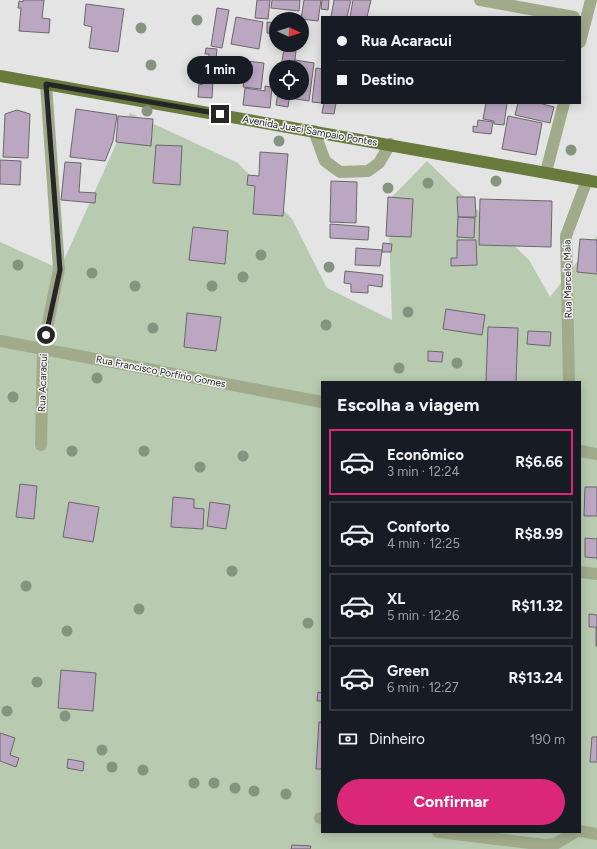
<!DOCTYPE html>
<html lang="pt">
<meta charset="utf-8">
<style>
:root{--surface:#171b24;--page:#20242c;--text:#f1f3f6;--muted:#9ea1a6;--line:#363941;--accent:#db2777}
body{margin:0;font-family:Figtree,sans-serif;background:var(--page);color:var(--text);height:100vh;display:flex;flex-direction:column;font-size:15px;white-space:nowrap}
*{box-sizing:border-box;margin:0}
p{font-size:13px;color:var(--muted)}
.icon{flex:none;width:22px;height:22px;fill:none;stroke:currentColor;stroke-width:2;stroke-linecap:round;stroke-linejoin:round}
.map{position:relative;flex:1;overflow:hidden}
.details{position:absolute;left:321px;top:381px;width:260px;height:452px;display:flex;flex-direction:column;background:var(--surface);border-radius:0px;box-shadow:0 2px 10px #0003}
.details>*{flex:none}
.guide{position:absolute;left:321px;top:16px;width:260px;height:88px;border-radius:0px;box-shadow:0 2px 10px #0003;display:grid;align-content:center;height:88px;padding:0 16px;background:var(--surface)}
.needle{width:26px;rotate:93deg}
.buttons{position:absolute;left:269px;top:12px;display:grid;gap:8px}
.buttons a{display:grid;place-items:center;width:40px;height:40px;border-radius:50%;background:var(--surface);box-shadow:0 2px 10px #0003;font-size:20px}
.end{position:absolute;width:18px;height:18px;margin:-9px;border:5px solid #262626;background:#fff;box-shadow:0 0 0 2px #fff}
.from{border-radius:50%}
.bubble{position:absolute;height:28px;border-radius:14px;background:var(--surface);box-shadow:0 2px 10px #0003;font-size:13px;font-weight:700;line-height:28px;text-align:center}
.guide b{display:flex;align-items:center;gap:14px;height:38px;font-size:15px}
.guide b+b{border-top:1px solid var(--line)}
.guide i{width:10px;height:10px;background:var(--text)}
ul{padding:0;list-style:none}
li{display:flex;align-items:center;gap:12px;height:66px;margin:0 8px 6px;padding:0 8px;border:2px solid var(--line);border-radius:0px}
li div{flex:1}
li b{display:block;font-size:15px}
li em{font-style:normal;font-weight:700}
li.active{border-color:var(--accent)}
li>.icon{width:36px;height:36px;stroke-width:1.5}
h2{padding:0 16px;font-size:18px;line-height:48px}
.pay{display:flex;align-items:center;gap:10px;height:44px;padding:0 16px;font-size:15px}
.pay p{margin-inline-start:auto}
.primary-button{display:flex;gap:8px;margin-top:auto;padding:8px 16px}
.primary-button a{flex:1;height:46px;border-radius:24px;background:var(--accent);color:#fff;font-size:16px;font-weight:700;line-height:46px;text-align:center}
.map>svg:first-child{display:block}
.green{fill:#b8cbb0;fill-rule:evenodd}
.building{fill:#bca7c2;stroke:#696869}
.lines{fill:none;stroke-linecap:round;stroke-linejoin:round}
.minor{stroke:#a1ab8b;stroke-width:12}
.major{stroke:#697a3d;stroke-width:12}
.tree{fill:#85947e}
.route{stroke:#262626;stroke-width:5}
.labels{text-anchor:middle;stroke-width:3;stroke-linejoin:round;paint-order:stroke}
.street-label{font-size:10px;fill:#262626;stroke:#f1f1f2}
</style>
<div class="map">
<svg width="597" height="849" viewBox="0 0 597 849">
<rect width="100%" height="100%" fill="#e4e4e5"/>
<path class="green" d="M130,113L238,163L292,219L327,288L392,320L388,201L427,161L529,260L550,297L597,236V849H0V242L60,269ZM322,382H580V832H322Z"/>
<g class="building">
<path d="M23,0H44L42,18L50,19L49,33L19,31L21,8H18L19,1L23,2Z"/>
<path d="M257,0H270L268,19L255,18Z"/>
<path d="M272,0H300L299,11L271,8Z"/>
<path d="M304,0H321L318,21L301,19Z"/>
<path d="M322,0H329L328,10L321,9Z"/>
<path d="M334,0H351L347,17H331Z"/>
<path d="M353,0H371L367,17H350Z"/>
<path d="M86,4L124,9L118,52L89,48L92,27L84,25Z"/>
<path d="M217,8L229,10L222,48L211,46Z"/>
<path d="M236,17L263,22L259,49L231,44Z"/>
<path d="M267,22L276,23V34L267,33Z"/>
<path d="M206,48L217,49L214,77L198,75L200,57L209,58V54H205Z"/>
<path d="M284,49L296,51L294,67H281Z"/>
<path d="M295,60L314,63L309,101L290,98L291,93H302V67H294Z"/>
<path d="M246,61L264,63L261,89L243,87Z"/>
<path d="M316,68L322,69V103L312,102Z"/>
<path d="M202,79H213L212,98L198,97L199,84L202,85Z"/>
<path d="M265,86L272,87L270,108L243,105L245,88L265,91Z"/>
<path d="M278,93H290L288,107L276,105Z"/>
<path d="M324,103H336L334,114L322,113Z"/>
<path d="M486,103H507L504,125L494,124V121L483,119Z"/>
<path d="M518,103H539L554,107L550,123L515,115Z"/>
<path d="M76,109L117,115L113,141L105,161L70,157Z"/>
<path d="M17,110L30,114L28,158L3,157L5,114Z"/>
<path d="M118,116L153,119L151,146L116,142Z"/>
<path d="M508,116L542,123L536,155L502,149Z"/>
<path d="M478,120L493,122L491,134L473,132V126L477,127Z"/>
<path d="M156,145L182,146L180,185L153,183Z"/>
<path d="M260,152L288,154L283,216L253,214L255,186L247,185L248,175L259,176Z"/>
<path d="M0,160L21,161L20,185L0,184Z"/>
<path d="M65,162L81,163L79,192L96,193L95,203L61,200Z"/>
<path d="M331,181L357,182L356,223L330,222Z"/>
<path d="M388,197L413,199L411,237L386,236Z"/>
<path d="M457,197H475L476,217H458Z"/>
<path d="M480,199L552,201L551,247L479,245Z"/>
<path d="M458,217L475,218L474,238L457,237Z"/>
<path d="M330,224L369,227L368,240L330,238Z"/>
<path d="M193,227L228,231L225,264L189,260Z"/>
<path d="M580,239L597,240V274L577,272Z"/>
<path d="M457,240H476L477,265L451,266V258H457Z"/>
<path d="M383,243L392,244L391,252H382Z"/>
<path d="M356,248L382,250L380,266L355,265Z"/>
<path d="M345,271L383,275L382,287L368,285V293L351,292V284L344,283Z"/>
<path d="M446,309L485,315L482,335L443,329Z"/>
<path d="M187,313L221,317L216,351L184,347Z"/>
<path d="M488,327L518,328L516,382H486Z"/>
<path d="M528,331L551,332L550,346L527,344Z"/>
<path d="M428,351L443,352L442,362L428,361Z"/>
<path d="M20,484L37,486L34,519L16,517Z"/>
<path d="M585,487H597V516H584Z"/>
<path d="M173,497L194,499V508L204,509L203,529L171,527Z"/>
<path d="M69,502L99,507L93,542L63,537Z"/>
<path d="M210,502L230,505L226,529L207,526Z"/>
<path d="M585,538L597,539V558L585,557Z"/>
<path d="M589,614L597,615V646H596V627H589Z"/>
<path d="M61,670L96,673L93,711L58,708Z"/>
<path d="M318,692L322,693V701H317Z"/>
<path d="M319,722H322V769H316Z"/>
<path d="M0,733L15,738L10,755L19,758L16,767L0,761Z"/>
<path d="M592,737H597V762H590Z"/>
<path d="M68,759L84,762L83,771L67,768Z"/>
<path d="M292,845L311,846L310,849H291Z"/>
</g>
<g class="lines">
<g class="minor">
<path d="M480,0L574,17"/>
<path d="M580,42L591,0"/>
<path d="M314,131L325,161L340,172L368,171L379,163L390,144"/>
<path d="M546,172L564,103"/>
<path d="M0,341L322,402"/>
<path d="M569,382L566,236L587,180"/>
<path d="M41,445L43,348L59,269L46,84"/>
<path d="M580,451L597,454"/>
<path d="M580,572L597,574"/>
<path d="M320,818H322"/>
<path d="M580,831L597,834"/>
<path d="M438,832L546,845L555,844L575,832"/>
</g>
<path class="major" d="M0,76L597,182"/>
</g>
<g class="tree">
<circle cx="197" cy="20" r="5.5"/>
<circle cx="141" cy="28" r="5.5"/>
<circle cx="151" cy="65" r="5.5"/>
<circle cx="147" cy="111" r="5.5"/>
<circle cx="279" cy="141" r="5.5"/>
<circle cx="571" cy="150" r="5.5"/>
<circle cx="496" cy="181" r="5.5"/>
<circle cx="428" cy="183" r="5.5"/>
<circle cx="388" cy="188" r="5.5"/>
<circle cx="261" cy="255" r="5.5"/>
<circle cx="18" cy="265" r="5.5"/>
<circle cx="329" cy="267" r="5.5"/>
<circle cx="92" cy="273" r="5.5"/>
<circle cx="243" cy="277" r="5.5"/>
<circle cx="135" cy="286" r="5.5"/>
<circle cx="212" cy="286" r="5.5"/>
<circle cx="408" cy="312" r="5.5"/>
<circle cx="326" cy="325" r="5.5"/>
<circle cx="153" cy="328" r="5.5"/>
<circle cx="457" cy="363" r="5.5"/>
<circle cx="399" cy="368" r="5.5"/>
<circle cx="97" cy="378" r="5.5"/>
<circle cx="13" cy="397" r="5.5"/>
<circle cx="72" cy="451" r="5.5"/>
<circle cx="144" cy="451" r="5.5"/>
<circle cx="243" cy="456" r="5.5"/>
<circle cx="200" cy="467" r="5.5"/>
<circle cx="232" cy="571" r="5.5"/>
<circle cx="26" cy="586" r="5.5"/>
<circle cx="139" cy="609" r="5.5"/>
<circle cx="308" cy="623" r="5.5"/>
<circle cx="67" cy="631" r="5.5"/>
<circle cx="37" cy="682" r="5.5"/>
<circle cx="7" cy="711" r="5.5"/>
<circle cx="65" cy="716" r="5.5"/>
<circle cx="102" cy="750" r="5.5"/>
<circle cx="112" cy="767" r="5.5"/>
<circle cx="143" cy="770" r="5.5"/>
<circle cx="194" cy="783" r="5.5"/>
<circle cx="214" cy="783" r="5.5"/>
<circle cx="235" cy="788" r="5.5"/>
<circle cx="254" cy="791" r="5.5"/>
<circle cx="286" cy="794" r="5.5"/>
</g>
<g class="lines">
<path class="route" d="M46,335L60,270L46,84L220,114"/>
</g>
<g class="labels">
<g class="street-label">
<text transform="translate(310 130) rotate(10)" y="4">Avenida Juaci Sampaio Pontes</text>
<text transform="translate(567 279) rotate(-91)" y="4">Rua Marcelo Maia</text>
<text transform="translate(161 371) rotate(11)" y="4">Rua Francisco Porfírio Gomes</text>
<text transform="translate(42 383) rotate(-88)" y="4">Rua Acaracui</text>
</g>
</g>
</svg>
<div class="buttons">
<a><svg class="needle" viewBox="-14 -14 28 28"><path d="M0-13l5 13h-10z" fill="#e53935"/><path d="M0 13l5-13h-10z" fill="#9ea1a6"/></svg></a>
<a><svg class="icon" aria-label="locate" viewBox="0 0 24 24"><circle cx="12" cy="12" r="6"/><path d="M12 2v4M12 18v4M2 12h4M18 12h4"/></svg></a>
</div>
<i class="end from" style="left:46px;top:335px"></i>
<i class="end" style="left:220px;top:114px"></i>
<div class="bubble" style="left:187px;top:56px;width:66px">1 min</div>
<div class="guide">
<b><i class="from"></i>Rua Acaracui</b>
<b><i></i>Destino</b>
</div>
<section class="details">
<h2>Escolha a viagem</h2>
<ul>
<li class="active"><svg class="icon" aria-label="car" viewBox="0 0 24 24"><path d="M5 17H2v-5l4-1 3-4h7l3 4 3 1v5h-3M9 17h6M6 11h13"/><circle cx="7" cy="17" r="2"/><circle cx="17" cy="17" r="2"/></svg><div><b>Econômico</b><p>3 min · 12:24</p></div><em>R$6.66</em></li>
<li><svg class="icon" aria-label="car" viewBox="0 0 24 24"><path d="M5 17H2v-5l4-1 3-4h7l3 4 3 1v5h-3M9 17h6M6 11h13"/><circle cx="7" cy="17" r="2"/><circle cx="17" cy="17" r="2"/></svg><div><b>Conforto</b><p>4 min · 12:25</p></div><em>R$8.99</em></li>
<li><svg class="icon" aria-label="car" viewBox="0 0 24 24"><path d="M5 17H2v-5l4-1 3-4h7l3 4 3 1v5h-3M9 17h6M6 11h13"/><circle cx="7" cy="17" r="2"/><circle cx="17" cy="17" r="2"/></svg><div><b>XL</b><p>5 min · 12:26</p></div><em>R$11.32</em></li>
<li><svg class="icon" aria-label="car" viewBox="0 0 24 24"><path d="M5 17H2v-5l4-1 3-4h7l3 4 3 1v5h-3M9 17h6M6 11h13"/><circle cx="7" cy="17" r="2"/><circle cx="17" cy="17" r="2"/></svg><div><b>Green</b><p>6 min · 12:27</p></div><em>R$13.24</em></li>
</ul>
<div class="pay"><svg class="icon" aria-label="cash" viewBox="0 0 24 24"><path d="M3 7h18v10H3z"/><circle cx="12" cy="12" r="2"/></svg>Dinheiro<p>190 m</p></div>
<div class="primary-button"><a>Confirmar</a></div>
</section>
</div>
